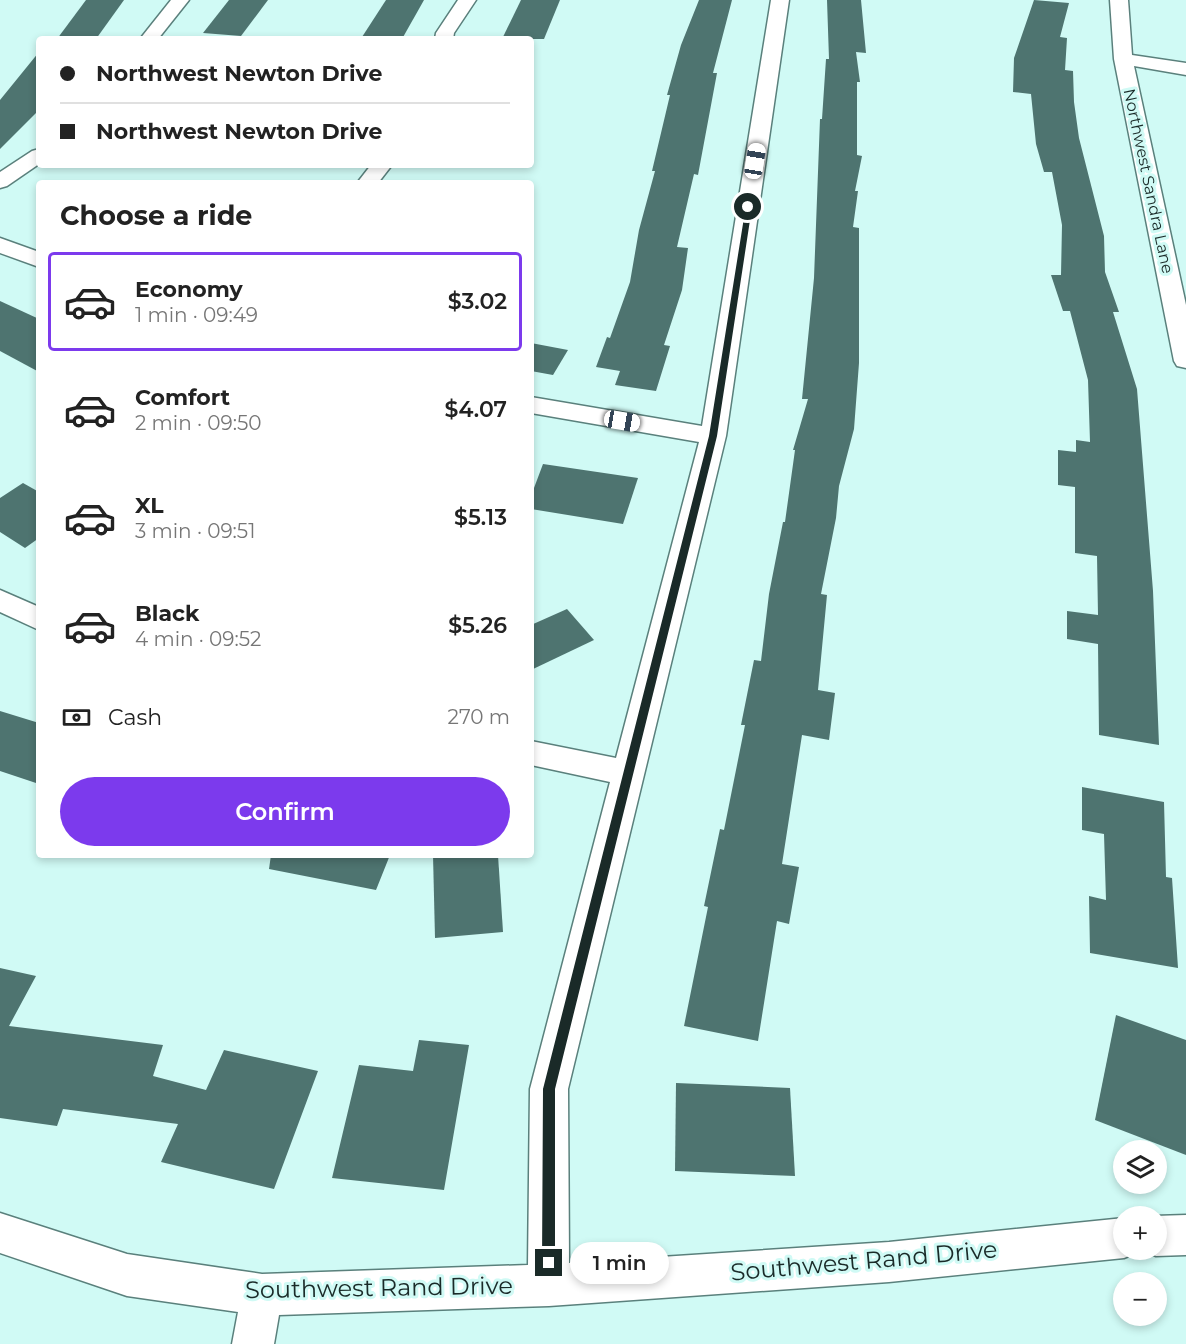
<!DOCTYPE html>
<meta charset="utf-8">
<style>
:root{--surface:#fff;--page:#f2f2f2;--text:#222;--muted:#767676;--line:#e0e0e0;--accent:#7c3aed}
body{margin:0;font-family:Montserrat,sans-serif;background:var(--page);color:var(--text);height:100vh;display:flex;flex-direction:column;font-size:22px;white-space:nowrap}
*{box-sizing:border-box;margin:0}
p{font-size:20px;color:var(--muted)}
.icon{flex:none;width:33px;height:33px;fill:none;stroke:currentColor;stroke-width:2;stroke-linecap:round;stroke-linejoin:round}
.map{position:relative;flex:1;overflow:hidden}
.details{position:absolute;left:36px;top:180px;width:498px;height:678px;display:flex;flex-direction:column;background:var(--surface);border-radius:6px;box-shadow:0 3px 9px #0003}
.details>*{flex:none}
.top-card{position:absolute;left:36px;top:36px;width:498px;height:132px;border-radius:6px;box-shadow:0 3px 9px #0003;display:grid;align-content:center;height:132px;padding:0 24px;background:var(--surface)}
.tools{position:absolute;left:1113px;top:1140px;display:grid;gap:12px}
.tools a{display:grid;place-items:center;width:54px;height:54px;border-radius:50%;background:var(--surface);box-shadow:0 3px 9px #0003;font-size:30px}
.end{position:absolute;width:27px;height:27px;margin:-14px;border:8px solid #1a2a28;background:#fff;box-shadow:0 0 0 3px #fff}
.from{border-radius:50%}
.bubble{position:absolute;height:42px;border-radius:21px;background:var(--surface);box-shadow:0 3px 9px #0003;font-size:20px;font-weight:600;line-height:42px;text-align:center}
.car{position:absolute;width:18px;height:36px;margin:-18px -9px;border-radius:8px;box-shadow:0 0 4px 2px #0007;background:linear-gradient(#fff 24%,#345 0 40%,#fff 0 76%,#345 0 86%,#fff 0)}
.top-card b{display:flex;align-items:center;gap:21px;height:57px;font-size:22px}
.top-card b+b{border-top:2px solid var(--line)}
.top-card i{width:15px;height:15px;background:var(--text)}
ul{padding:0;list-style:none}
li{display:flex;align-items:center;gap:18px;height:99px;margin:0 12px 9px;padding:0 12px;border:3px solid transparent;border-radius:6px}
li div{flex:1}
li b{display:block;font-size:22px}
li em{font-style:normal;font-weight:600}
li.selected{border-color:var(--accent)}
li>.icon{width:54px;height:54px;stroke-width:1.5}
h2{padding:0 24px;font-size:27px;line-height:72px}
.pay{display:flex;align-items:center;gap:15px;height:66px;padding:0 24px;font-size:22px}
.pay p{margin-inline-start:auto}
.cta{display:flex;gap:12px;margin-top:auto;padding:12px 24px}
.cta a{flex:1;height:69px;border-radius:36px;background:var(--accent);color:#fff;font-size:24px;font-weight:600;line-height:69px;text-align:center}
.map>svg:first-child{display:block}
.building{fill:#4e7470}
.lines{fill:none;stroke-linecap:round;stroke-linejoin:round}
.street-casing{stroke:#5a807c;stroke-width:3}
.street{fill:#fff;fill-rule:evenodd}
.route{fill:#1a2a28}
.labels{text-anchor:middle;stroke-width:6;stroke-linejoin:round;paint-order:stroke}
.far-street-label{font-size:16px;fill:#1a2a28;stroke:#d0faf5}
.near-street-label{font-size:24px;fill:#1a2a28;stroke:#d0faf5}
</style>
<div class="map">
<svg width="1186" height="1344" viewBox="0 0 1186 1344">
<rect width="100%" height="100%" fill="#d0faf5"/>
<g class="building">
<path d="M86,0H124L96,39H57Z"/>
<path d="M229,0H268L241,36L203,33Z"/>
<path d="M386,0H424L402,39L362,37Z"/>
<path d="M521,0H560L544,39H502Z"/>
<path d="M699,0H732L713,73H717L698,175L694,174L677,247L688,248L682,290L664,345L670,346L656,391L615,385L620,371L596,367L607,337L610,338L630,282L639,230L655,171H652L670,95H667L681,45Z"/>
<path d="M827,0H861L866,53L856,52L860,82H857V155L862,156L855,191H858L853,227L859,228V363L854,429L839,486L836,518L821,594L827,595L818,690L835,693L829,740L802,735L782,864L799,867L789,924L777,921L758,1041L684,1026L708,907L704,906L720,829L724,830L745,725H741L754,660L761,661L769,594L783,522H785L795,450H793L808,399H802L814,278L820,119H822L826,59H829Z"/>
<path d="M1034,0L1069,3L1060,37L1067,38L1065,70L1073,71L1074,102L1079,138L1104,236L1105,272L1119,312H1113L1137,389L1153,591L1159,745L1099,735L1098,644L1067,639V611L1098,615L1097,556L1075,553V487L1058,485V450L1076,452V440L1090,442L1088,380L1070,311H1063L1051,275H1061L1062,225L1052,172H1044L1036,144L1031,94L1013,92L1014,58Z"/>
<path d="M39,52V110L0,149V100Z"/>
<path d="M0,301L39,319V372L0,351Z"/>
<path d="M531,343L568,350L553,375L531,371Z"/>
<path d="M543,464L638,478L623,524L531,509V496Z"/>
<path d="M23,483L39,492V538L25,548L0,532V498Z"/>
<path d="M567,609L594,640L531,670V625Z"/>
<path d="M0,711L39,723V784L0,771Z"/>
<path d="M1082,787L1164,802L1166,877L1172,878L1178,968L1090,953L1089,896L1106,900L1104,834L1082,830Z"/>
<path d="M271,855H390L376,890L269,869Z"/>
<path d="M433,855H498L503,932L435,938Z"/>
<path d="M0,968L36,976L9,1026L163,1045L153,1076L206,1090L224,1050L318,1071L274,1189L161,1162L178,1124L63,1109L57,1126L0,1118Z"/>
<path d="M1116,1015L1186,1040V1155L1095,1120Z"/>
<path d="M419,1040L469,1045L444,1190L332,1178L359,1065L413,1071Z"/>
<path d="M676,1083L790,1088L795,1176L675,1171Z"/>
</g>
<g class="lines">
<defs>
<g id="street">
<path d="M171,0H189L158,39H140Z"/>
<path d="M458,0H476L454,33L453,39H435L436,33Z"/>
<path d="M771,0H789L726,436L568,1089L569,1263L889,1242L1124,1218V1250H1139L1138,1252L1124,1258L889,1282L549,1306L279,1315L274,1344H232L238,1312L127,1296L0,1253V1213L127,1254L262,1274L528,1265L530,1089L610,782L531,765V741L616,758L699,442L531,413V397L702,426Z"/>
<path d="M1110,0H1128L1132,55L1186,63V75L1134,66L1186,305V368L1177,366L1174,361L1114,59Z"/>
<path d="M39,149V164L7,186L0,188V172L32,151Z"/>
<path d="M371,165H392L378,183H357Z"/>
<path d="M0,238L39,252V267L0,253Z"/>
<path d="M0,590L39,607V630L0,612Z"/>
<path d="M1186,1215V1255L1156,1256L1142,1250H1156V1216H1154Z"/>
</g>
</defs>
<use href="#street" class="street-casing"/>
<use href="#street" class="street"/>
</g>
<path class="route" d="M746,205L752,207L717,436L555,1089V1263L553,1268L549,1270L544,1268L542,1263L543,1089L709,436Z"/>
<g class="labels">
<g class="far-street-label">
<text transform="translate(1149 181) rotate(78)" y="6">Northwest Sandra Lane</text>
</g>
<g class="near-street-label">
<text transform="translate(864 1261) rotate(-5)" y="8">Southwest Rand Drive</text>
<text transform="translate(379 1288) rotate(-1)" y="8">Southwest Rand Drive</text>
</g>
</g>
</svg>
<div class="tools">
<a><svg class="icon" aria-label="layers" viewBox="0 0 24 24"><path d="M12 4l9 5-9 5-9-5zM3 14l9 5 9-5"/></svg></a>
<a>+</a>
<a>−</a>
</div>
<i class="end from" style="left:748px;top:207px"></i>
<i class="end" style="left:549px;top:1263px"></i>
<div class="bubble" style="left:570px;top:1242px;width:99px">1 min</div>
<i class="car" style="left:755px;top:161px;rotate:9deg"></i>
<i class="car" style="left:622px;top:421px;rotate:100deg"></i>
<div class="top-card">
<b><i class="from"></i>Northwest Newton Drive</b>
<b><i></i>Northwest Newton Drive</b>
</div>
<section class="details">
<h2>Choose a ride</h2>
<ul>
<li class="selected"><svg class="icon" aria-label="car" viewBox="0 0 24 24"><path d="M5 17H2v-5l4-1 3-4h7l3 4 3 1v5h-3M9 17h6M6 11h13"/><circle cx="7" cy="17" r="2"/><circle cx="17" cy="17" r="2"/></svg><div><b>Economy</b><p>1 min · 09:49</p></div><em>$3.02</em></li>
<li><svg class="icon" aria-label="car" viewBox="0 0 24 24"><path d="M5 17H2v-5l4-1 3-4h7l3 4 3 1v5h-3M9 17h6M6 11h13"/><circle cx="7" cy="17" r="2"/><circle cx="17" cy="17" r="2"/></svg><div><b>Comfort</b><p>2 min · 09:50</p></div><em>$4.07</em></li>
<li><svg class="icon" aria-label="car" viewBox="0 0 24 24"><path d="M5 17H2v-5l4-1 3-4h7l3 4 3 1v5h-3M9 17h6M6 11h13"/><circle cx="7" cy="17" r="2"/><circle cx="17" cy="17" r="2"/></svg><div><b>XL</b><p>3 min · 09:51</p></div><em>$5.13</em></li>
<li><svg class="icon" aria-label="car" viewBox="0 0 24 24"><path d="M5 17H2v-5l4-1 3-4h7l3 4 3 1v5h-3M9 17h6M6 11h13"/><circle cx="7" cy="17" r="2"/><circle cx="17" cy="17" r="2"/></svg><div><b>Black</b><p>4 min · 09:52</p></div><em>$5.26</em></li>
</ul>
<div class="pay"><svg class="icon" aria-label="cash" viewBox="0 0 24 24"><path d="M3 7h18v10H3z"/><circle cx="12" cy="12" r="2"/></svg>Cash<p>270 m</p></div>
<div class="cta"><a>Confirm</a></div>
</section>
</div>
